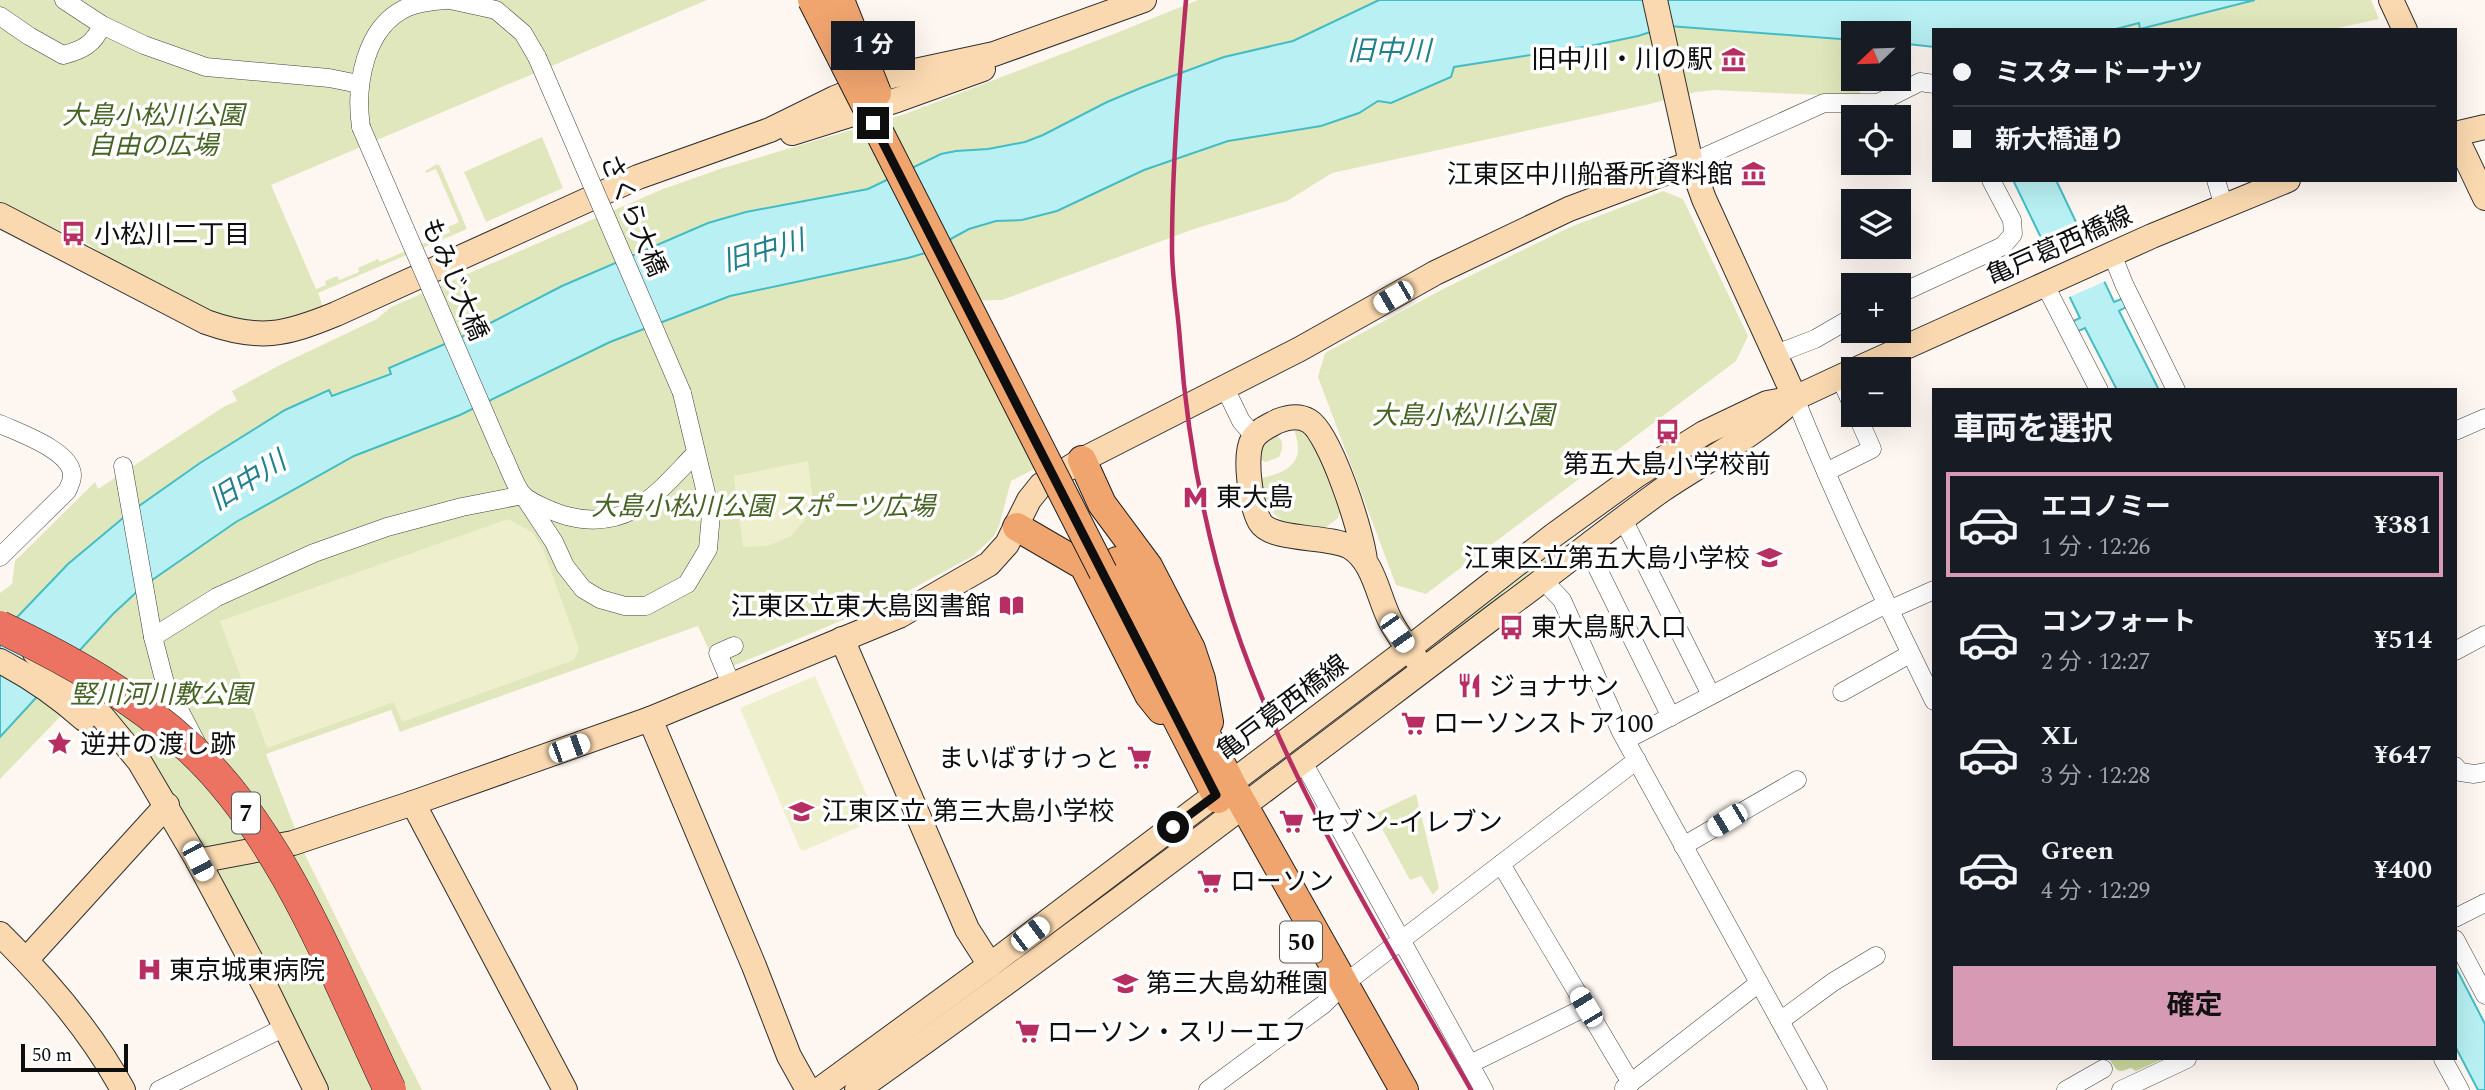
<!DOCTYPE html>
<html lang="ja">
<meta charset="utf-8">
<style>
:root{--surface:#171b24;--page:#242831;--text:#f1f3f6;--muted:#9ea1a6;--line:#363941;--accent:#d79ab4}
body{margin:0;font-family:Spectral,"Noto Sans JP",serif;background:var(--page);color:var(--text);height:100vh;display:flex;flex-direction:column;font-size:26px;white-space:nowrap}
*{box-sizing:border-box;margin:0}
p{font-size:23px;color:var(--muted)}
.icon{flex:none;width:38px;height:38px;fill:none;stroke:currentColor;stroke-width:2;stroke-linecap:round;stroke-linejoin:round}
.map{position:relative;flex:1;overflow:hidden}
.details{position:absolute;left:1932px;top:388px;width:525px;height:672px;display:flex;flex-direction:column;background:var(--surface);border-radius:0px;box-shadow:0 7px 28px #0002}
.details>*{flex:none}
.guide{position:absolute;left:1932px;top:28px;width:525px;height:154px;border-radius:0px;box-shadow:0 7px 28px #0002;display:grid;align-content:center;height:154px;padding:0 21px;background:var(--surface)}
.needle{width:46px;rotate:247deg}
.fabs{position:absolute;left:1841px;top:21px;display:grid;gap:14px}
.fabs a{display:grid;place-items:center;width:70px;height:70px;border-radius:0px;background:var(--surface);box-shadow:0 7px 28px #0002;font-size:35px}
.scale{position:absolute;left:21px;bottom:18px;width:107px;box-sizing:border-box;padding-left:7px;border:4px solid #0e0e0e;border-top:0;font-size:19px;line-height:24px;white-space:nowrap;color:#0e0e0e;-webkit-text-stroke:5px #fff;paint-order:stroke}
.end{position:absolute;width:32px;height:32px;margin:-16px;border:9px solid #0e0e0e;background:#fff;box-shadow:0 0 0 4px #fff}
.from{border-radius:50%}
.bubble{position:absolute;height:49px;border-radius:0px;background:var(--surface);box-shadow:0 7px 28px #0002;font-size:23px;font-weight:700;line-height:49px;text-align:center}
.car{position:absolute;width:21px;height:42px;margin:-21px -10px;border-radius:9px;box-shadow:0 0 5px 2px #0007;background:linear-gradient(#fff 24%,#345 0 40%,#fff 0 76%,#345 0 86%,#fff 0)}
.guide b{display:flex;align-items:center;gap:24px;height:66px;font-size:26px}
.guide b+b{border-top:2px solid var(--line)}
.guide i{width:18px;height:18px;background:var(--text)}
ul{padding:0;list-style:none}
li{display:flex;align-items:center;gap:21px;height:105px;margin:0 14px 10px;padding:0 7px;border:4px solid transparent;border-radius:0px}
li div{flex:1}
li b{display:block;font-size:26px}
li em{font-style:normal;font-weight:700}
li.on{border-color:var(--accent)}
li>.icon{width:63px;height:63px;stroke-width:1.5}
h2{padding:0 21px;font-size:32px;line-height:84px}
.primary-button{display:flex;gap:14px;margin-top:auto;padding:14px 21px}
.primary-button a{flex:1;height:80px;border-radius:0px;background:var(--accent);color:#111;font-size:28px;font-weight:700;line-height:80px;text-align:center}
.map>svg:first-child{display:block}
.green{fill:#e1e7bc}
.forest{fill:#cad79c}
.pitch{fill:#eeefcd}
.water{fill:#b8f0f3;stroke:#43bdc5;stroke-width:2}
.pier{fill:#fef7f1}
.lines{fill:none;stroke-linecap:round;stroke-linejoin:round}
.street-casing{stroke:#414141;stroke-width:19}
.secondary-casing{stroke:#303030;stroke-width:26}
.primary-casing{stroke:#1f1f1f;stroke-width:30}
.street{stroke:#fff;stroke-width:18}
.secondary{stroke:#fad9b0;stroke-width:24}
.primary{stroke:#f0a56f;stroke-width:28}
.rail{stroke:#b72e63;stroke-width:4.5}
.street-bridge-casing{stroke:#414141;stroke-width:19;stroke-linecap:butt}
.primary-bridge-casing{stroke:#1f1f1f;stroke-width:30;stroke-linecap:butt}
.highway-bridge-casing{stroke:#1f1f1f;stroke-width:33;stroke-linecap:butt}
.street-bridge{stroke:#fff;stroke-width:18}
.primary-bridge{stroke:#f0a56f;stroke-width:28}
.highway-bridge{stroke:#ec7261;stroke-width:32}
.route{stroke:#0e0e0e;stroke-width:9}
.labels{text-anchor:middle;stroke-width:7;stroke-linejoin:round;paint-order:stroke}
.shield{fill:#fff;stroke:#565656;stroke-width:2}
.shield-label{font-size:24px;font-weight:bold;fill:#0e0e0e}
.poi-label{font-size:26px;fill:#0e0e0e;stroke:#fff;text-anchor:start}
.park-label{font-size:26px;font-style:italic;fill:#456322;stroke:#fff}
.street-label{font-size:26px;fill:#0e0e0e;stroke:#fff}
.water-label{font-size:28px;font-style:italic;fill:#1e818b;stroke:#fff}
</style>
<div class="map">
<svg width="2485" height="1090" viewBox="0 0 2485 1090">
<rect width="100%" height="100%" fill="#fef7f1"/>
<g class="green">
<path d="M0,0H707L271,185L316,289L326,285L325,281L337,276L339,280L359,272L358,268L378,259L380,262L450,232L448,227L459,222L436,169L426,173L425,171L437,164L440,166L467,229L318,293L324,309L271,325L206,313L104,255L82,240L31,218L0,201Z"/>
<path d="M1198,0H1379L1293,41L1143,87L1107,102L1043,135L1025,142L988,149L956,151L941,154L868,189L746,212L707,223L562,286L475,331L389,368L392,374L331,396L328,390L285,410L200,463L0,635V593L12,584L15,561L95,482L98,489L225,406L237,401L232,391L280,365L377,319L391,307L663,189L720,169L905,114L1109,36Z"/>
<path d="M2258,0H2371L2379,19L2329,30H2112L2139,23L2141,29Z"/>
<path d="M1669,26L1853,40V79H1861L1860,97L1715,90L1696,92L1650,104L1332,173L1287,201L1194,229L1002,300L952,301L1014,418V428L1034,469L1011,481L999,526L994,536L973,556L895,598L719,672L698,626L400,732L391,710L266,754L306,857L422,1090H330L180,804L145,758L82,694L0,779V737L113,614L142,587L236,522L354,456L460,415L610,342L730,296L925,253L969,229L996,221L1022,220L1057,211L1144,170L1228,141L1321,126L1359,113L1378,101L1391,103L1451,77L1454,67L1525,56Z"/>
<path d="M542,137L563,188L486,222L464,172Z"/>
<path d="M1663,191L1683,199L1748,336L1736,361L1426,594L1396,585L1318,377L1325,353L1443,289L1568,228Z"/>
<path d="M1291,423L1313,429L1341,509L1338,518L1325,528C1297,531 1272,523 1263,494C1261,488 1260,485 1262,478C1297,470 1306,456 1291,423Z"/>
<path d="M1273,434C1284,438 1284,447 1279,457L1266,462L1260,460L1258,448Z"/>
<path d="M1568,543L1572,549L1507,590L1448,636L1443,630L1511,578L1552,555Z"/>
<path d="M1416,794L1439,888L1433,895L1421,876L1410,880L1374,814Z"/>
</g>
<path class="forest" d="M2109,1059H2163L2136,1071L2131,1068L2122,1071L2117,1070Z"/>
<g class="pitch">
<path d="M808,461L813,501L804,521L791,536L768,546L743,547L734,476Z"/>
<path d="M508,519L532,532L543,549L579,649L574,660L402,722L394,702L267,748L220,621Z"/>
<path d="M815,676L877,819L803,851L800,849L740,708Z"/>
</g>
<g class="water">
<path d="M1379,0H2255L2140,29L2139,23L2112,30H1934V47L1899,43V33H1853V40L1669,26L1638,36L1595,45L1454,67L1451,77L1391,103L1378,101L1359,113L1321,126L1228,141L1144,170L1057,211L1022,220L996,221L969,229L925,253L908,258L730,296L610,342L460,415L354,456L236,522L142,587L113,614L0,737V635L68,564L129,513L200,463L285,410L329,390L332,396L391,374L389,368L475,331L562,286L708,223L746,212L868,189L941,154L956,151L988,149L1025,142L1043,135L1107,102L1143,87L1224,57L1293,41Z"/>
<path d="M2013,180H2056L2114,302L2124,298L2128,306L2119,311L2159,390H2117L2085,328L2076,332L2071,322L2080,318Z"/>
<path d="M2455,966L2485,1024V1090H2478L2455,1046Z"/>
</g>
<path class="pier" d="M2088,241L2106,281L2067,298L2048,259Z"/>
<g class="lines">
<defs>
<g id="street">
<path d="M64,0L102,25L144,45L206,67L329,78L359,84"/>
<path d="M450,0L496,10L523,33L537,57"/>
<path d="M0,16L29,36L63,55C83,50 94,44 102,25"/>
<path d="M361,127C355,86 364,26 408,7C420,2 433,1 446,0"/>
<path d="M1691,163L1824,103H1878L1920,82L1934,84"/>
<path d="M2216,180L2224,207"/>
<path d="M2112,254L2124,284L2176,390"/>
<path d="M2045,285L2099,390"/>
<path d="M1899,294L2003,246L2013,234L2012,220L1991,180"/>
<path d="M1776,354L1815,339L1853,317"/>
<path d="M1840,377L1853,407"/>
<path d="M1225,388L1241,421L1254,436"/>
<path d="M1795,398C1836,501 1885,601 1934,701"/>
<path d="M0,424C19,433 73,451 72,476C72,481 69,487 67,491L0,557"/>
<path d="M2455,431L2485,418"/>
<path d="M501,451C507,462 515,487 523,495C531,503 556,513 567,516C629,532 656,494 695,454"/>
<path d="M123,466L153,637L165,683L197,744"/>
<path d="M1826,472L1872,449L1857,415"/>
<path d="M1623,519L1711,695"/>
<path d="M1587,547L1671,717"/>
<path d="M1543,580L1562,600L1621,732L1818,1090"/>
<path d="M1889,610L1934,590"/>
<path d="M153,637L217,597L314,553L387,527L462,507L523,495L554,542L565,566L583,589L600,599L625,606H646L687,584L708,549L711,514L682,393"/>
<path d="M2455,651L2485,635"/>
<path d="M732,686L718,653L734,646"/>
<path d="M1842,692L1910,654"/>
<path d="M1626,740L1886,604"/>
<path d="M1303,762L1484,1090"/>
<path d="M2455,766L2460,772L2474,774L2485,772"/>
<path d="M1683,846L1797,780"/>
<path d="M1501,864L1631,1083"/>
<path d="M2455,918L2485,903"/>
<path d="M2455,939L2485,995"/>
<path d="M1780,1021L1833,982L1876,956"/>
<path d="M2443,1059L2460,1090"/>
<path d="M1470,1064L1586,1007"/>
<path d="M1624,1088L1759,983"/>
<path d="M159,1090L285,1027"/>
<path d="M1208,1090L1324,1004L1344,984L1637,760"/>
<path d="M2066,1090L2103,1069"/>
<path d="M2121,1090L2187,1059"/>
</g>
<g id="secondary">
<path d="M1655,0L1691,163L1704,199L1795,398"/>
<path d="M2391,0L2405,30"/>
<path d="M792,133L897,100L983,69"/>
<path d="M2455,134L2485,127"/>
<path d="M2455,135L2485,198"/>
<path d="M0,215L206,322C259,341 285,335 336,314L638,177L770,130L835,98L887,77L994,54L1144,0"/>
<path d="M1857,369L2152,236L2288,180"/>
<path d="M1365,561C1363,535 1330,433 1309,421C1299,415 1288,417 1278,421C1269,426 1258,430 1253,439C1243,455 1251,506 1260,522C1272,542 1329,535 1350,547C1374,561 1378,597 1390,620C1397,634 1407,647 1417,660"/>
<path d="M842,639L967,929L990,965"/>
<path d="M35,653L96,709L139,761L198,861L267,990L316,1090"/>
<path d="M0,661C31,677 58,696 84,719"/>
<path d="M650,719L754,966L789,1056L808,1090"/>
<path d="M413,803L565,1090"/>
<path d="M198,861L293,843L413,803L650,719L899,616L989,564L1007,544L1029,500L1041,485L1082,460L1300,349L1435,273L1569,209L1691,163"/>
<path d="M0,934C48,981 91,1031 123,1090"/>
<path d="M26,960L167,805"/>
<path d="M819,1090L990,965L1408,649L1554,535L1637,475L1704,433L1767,403L1795,398L1853,371"/>
<path d="M857,1090C1078,934 1292,769 1508,606C1560,568 1610,527 1662,490C1705,461 1754,436 1792,401"/>
</g>
<g id="primary">
<path d="M1082,460L1102,504L1148,566L1191,649L1201,679L1209,722"/>
<path d="M1017,527L1084,566L1149,695L1161,710"/>
<path d="M1117,561L1231,783L1404,1090"/>
<path d="M1160,686L1218,799"/>
</g>
</defs>
<use href="#street" class="street-casing"/>
<use href="#secondary" class="secondary-casing"/>
<use href="#primary" class="primary-casing"/>
<use href="#street" class="street"/>
<use href="#secondary" class="secondary"/>
<use href="#primary" class="primary"/>
<path class="rail" d="M1186,0C1179,83 1172,166 1172,249C1172,280 1178,310 1180,341C1187,436 1204,529 1233,620C1287,784 1386,940 1471,1090"/>
<defs>
<g id="street-bridge">
<path d="M537,57L682,393"/>
<path d="M361,127L501,451"/>
</g>
<g id="primary-bridge">
<path d="M812,0L1103,572"/>
<path d="M840,0L877,93"/>
</g>
<path id="highway-bridge" d="M0,627C69,660 135,697 191,749C282,833 337,979 390,1090"/>
</defs>
<use href="#street-bridge" class="street-bridge-casing"/>
<use href="#primary-bridge" class="primary-bridge-casing"/>
<use href="#highway-bridge" class="highway-bridge-casing"/>
<use href="#street-bridge" class="street-bridge"/>
<use href="#primary-bridge" class="primary-bridge"/>
<use href="#highway-bridge" class="highway-bridge"/>
</g>
<g class="lines">
<path class="route" d="M873,123L1216,795L1173,827"/>
</g>
<defs>
<symbol id="museum-bare" viewBox="-9 -9 18 18"><path d="M0-6L6-3V-2H-6V-3ZM-5-1h2V3h-2ZM-1-1h2V3h-2ZM3-1h2V3H3ZM-6 4H6V6H-6Z" fill="#b72e63" stroke="#fff" stroke-width="2.5" paint-order="stroke"/></symbol>
<symbol id="bus-bare" viewBox="-9 -9 18 18"><path d="M-5-6H5V4H4V6H2V4H-2V6H-4V4H-5ZM-3.5-4V0h7V-4ZM-3.5 1.2v1.5H-2V1.2ZM2 1.2v1.5H3.5V1.2Z" fill="#b72e63" stroke="#fff" stroke-width="2.5" paint-order="stroke"/></symbol>
<symbol id="metro-bare" viewBox="-9 -9 18 18"><path d="M-5.5 5V-5H-3L0 0L3-5H5.5V5H3V-.5L0 4L-3-.5V5Z" fill="#b72e63" stroke="#fff" stroke-width="2.5" paint-order="stroke"/></symbol>
<symbol id="school-bare" viewBox="-9 -9 18 18"><path d="M0-5L7-2L0 1L-7-2ZM-4 1L0 2.5L4 1V4Q0 6-4 4Z" fill="#b72e63" stroke="#fff" stroke-width="2.5" paint-order="stroke"/></symbol>
<symbol id="library-bare" viewBox="-9 -9 18 18"><path d="M-6-4Q-3-5.5-.7-3.5V5Q-3 3-6 4ZM6-4Q3-5.5 .7-3.5V5Q3 3 6 4Z" fill="#b72e63" stroke="#fff" stroke-width="2.5" paint-order="stroke"/></symbol>
<symbol id="restaurant-bare" viewBox="-9 -9 18 18"><path d="M-5-6h1v4h1v-4h1v4h1v-4h1v5L-1.5 .5V6h-2V.5L-5-1ZM5-6V6H3V1.5H1.5Q1.5-4 5-6Z" fill="#b72e63" stroke="#fff" stroke-width="2.5" paint-order="stroke"/></symbol>
<symbol id="supermarket-bare" viewBox="-9 -9 18 18"><path d="M-6-5.5h2.5l.6 2H6L4.5 2H-2.5L-4.4-4H-6ZM-1.5 3.2a1.3 1.3 0 1 0 .1 0ZM3 3.2a1.3 1.3 0 1 0 .1 0Z" fill="#b72e63" stroke="#fff" stroke-width="2.5" paint-order="stroke"/></symbol>
<symbol id="sight-bare" viewBox="-9 -9 18 18"><path d="M0-6L1.8-2.2L6-1.7L2.9 1.2L3.7 5.4L0 3.3L-3.7 5.4L-2.9 1.2L-6-1.7L-1.8-2.2Z" fill="#b72e63" stroke="#fff" stroke-width="2.5" paint-order="stroke"/></symbol>
<symbol id="hospital-bare" viewBox="-9 -9 18 18"><path d="M-5-5h3v3.5h4V-5h3V5h-3V1.5h-4V5h-3Z" fill="#b72e63" stroke="#fff" stroke-width="2.5" paint-order="stroke"/></symbol>
</defs>
<g fill-rule="evenodd">
<use href="#museum-bare" x="1716" y="42" width="35" height="35"/>
<use href="#museum-bare" x="1736" y="156" width="35" height="35"/>
<use href="#bus-bare" x="56" y="216" width="35" height="35"/>
<use href="#bus-bare" x="1650" y="414" width="35" height="35"/>
<use href="#metro-bare" x="1178" y="480" width="35" height="35"/>
<use href="#school-bare" x="1752" y="540" width="35" height="35"/>
<use href="#library-bare" x="994" y="588" width="35" height="35"/>
<use href="#bus-bare" x="1494" y="610" width="35" height="35"/>
<use href="#restaurant-bare" x="1452" y="668" width="35" height="35"/>
<use href="#supermarket-bare" x="1396" y="706" width="35" height="35"/>
<use href="#sight-bare" x="42" y="726" width="35" height="35"/>
<use href="#supermarket-bare" x="1122" y="740" width="35" height="35"/>
<use href="#school-bare" x="784" y="794" width="35" height="35"/>
<use href="#supermarket-bare" x="1274" y="804" width="35" height="35"/>
<use href="#supermarket-bare" x="1192" y="864" width="35" height="35"/>
<use href="#hospital-bare" x="132" y="952" width="35" height="35"/>
<use href="#school-bare" x="1108" y="966" width="35" height="35"/>
<use href="#supermarket-bare" x="1010" y="1014" width="35" height="35"/>
</g>
<g class="labels">
<g class="shield">
<rect x="232" y="792.5" width="28" height="41" rx="5"/>
<rect x="1280" y="921.5" width="42" height="41" rx="5"/>
</g>
<g class="shield-label">
<text x="246" y="821">7</text>
<text x="1301" y="950">50</text>
</g>
<g class="poi-label">
<text x="1713" y="68" text-anchor="end">旧中川・川の駅</text>
<text x="1733" y="183" text-anchor="end">江東区中川船番所資料館</text>
<text x="94" y="243">小松川二丁目</text>
<text x="1667" y="473" text-anchor="middle">第五大島小学校前</text>
<text x="1216" y="506">東大島</text>
<text x="1750" y="567" text-anchor="end">江東区立第五大島小学校</text>
<text x="991" y="615" text-anchor="end">江東区立東大島図書館</text>
<text x="1531" y="636">東大島駅入口</text>
<text x="1489" y="695">ジョナサン</text>
<text x="1433" y="732">ローソンストア100</text>
<text x="80" y="753">逆井の渡し跡</text>
<text x="1120" y="767" text-anchor="end">まいばすけっと</text>
<text x="822" y="820">江東区立 第三大島小学校</text>
<text x="1311" y="831">セブン-イレブン</text>
<text x="1230" y="890">ローソン</text>
<text x="169" y="979">東京城東病院</text>
<text x="1146" y="992">第三大島幼稚園</text>
<text x="1047" y="1041">ローソン・スリーエフ</text>
</g>
<g class="park-label">
<text x="153" y="124">大島小松川公園<tspan x="153" dy="30">自由の広場</tspan></text>
<text x="1463" y="424">大島小松川公園</text>
<text x="763" y="515">大島小松川公園 スポーツ広場</text>
<text x="161" y="703">竪川河川敷公園</text>
</g>
<g class="street-label">
<text transform="translate(634 215) rotate(67)" y="9">さくら大橋</text>
<text transform="translate(2059 245) rotate(-24)" y="9">亀戸葛西橋線</text>
<text transform="translate(455 279) rotate(67)" y="9">もみじ大橋</text>
<text transform="translate(1282 707) rotate(-37)" y="9">亀戸葛西橋線</text>
</g>
<g class="water-label">
<text x="1389" y="60">旧中川</text>
<text transform="translate(763 250) rotate(-16)" y="10">旧中川</text>
<text transform="translate(247 480) rotate(-32)" y="10">旧中川</text>
</g>
</g>
</svg>
<div class="fabs">
<a><svg class="needle" viewBox="-14 -14 28 28"><path d="M0-13l5 13h-10z" fill="#e53935"/><path d="M0 13l5-13h-10z" fill="#9ea1a6"/></svg></a>
<a><svg class="icon" aria-label="locate" viewBox="0 0 24 24"><circle cx="12" cy="12" r="6"/><path d="M12 2v4M12 18v4M2 12h4M18 12h4"/></svg></a>
<a><svg class="icon" aria-label="layers" viewBox="0 0 24 24"><path d="M12 4l9 5-9 5-9-5zM3 14l9 5 9-5"/></svg></a>
<a>+</a>
<a>−</a>
</div>
<div class="scale">50 m</div>
<i class="end from" style="left:1173px;top:827px"></i>
<i class="end" style="left:873px;top:123px"></i>
<div class="bubble" style="left:831px;top:21px;width:84px">1 分</div>
<i class="car" style="left:1393px;top:297px;rotate:240deg"></i>
<i class="car" style="left:1397px;top:633px;rotate:145deg"></i>
<i class="car" style="left:569px;top:748px;rotate:70deg"></i>
<i class="car" style="left:1727px;top:820px;rotate:239deg"></i>
<i class="car" style="left:198px;top:861px;rotate:152deg"></i>
<i class="car" style="left:1030px;top:934px;rotate:53deg"></i>
<i class="car" style="left:1586px;top:1007px;rotate:329deg"></i>
<div class="guide">
<b><i class="from"></i>ミスタードーナツ</b>
<b><i></i>新大橋通り</b>
</div>
<section class="details">
<h2>車両を選択</h2>
<ul>
<li class="on"><svg class="icon" aria-label="car" viewBox="0 0 24 24"><path d="M5 17H2v-5l4-1 3-4h7l3 4 3 1v5h-3M9 17h6M6 11h13"/><circle cx="7" cy="17" r="2"/><circle cx="17" cy="17" r="2"/></svg><div><b>エコノミー</b><p>1 分 · 12:26</p></div><em>¥381</em></li>
<li><svg class="icon" aria-label="car" viewBox="0 0 24 24"><path d="M5 17H2v-5l4-1 3-4h7l3 4 3 1v5h-3M9 17h6M6 11h13"/><circle cx="7" cy="17" r="2"/><circle cx="17" cy="17" r="2"/></svg><div><b>コンフォート</b><p>2 分 · 12:27</p></div><em>¥514</em></li>
<li><svg class="icon" aria-label="car" viewBox="0 0 24 24"><path d="M5 17H2v-5l4-1 3-4h7l3 4 3 1v5h-3M9 17h6M6 11h13"/><circle cx="7" cy="17" r="2"/><circle cx="17" cy="17" r="2"/></svg><div><b>XL</b><p>3 分 · 12:28</p></div><em>¥647</em></li>
<li><svg class="icon" aria-label="car" viewBox="0 0 24 24"><path d="M5 17H2v-5l4-1 3-4h7l3 4 3 1v5h-3M9 17h6M6 11h13"/><circle cx="7" cy="17" r="2"/><circle cx="17" cy="17" r="2"/></svg><div><b>Green</b><p>4 分 · 12:29</p></div><em>¥400</em></li>
</ul>
<div class="primary-button"><a>確定</a></div>
</section>
</div>
